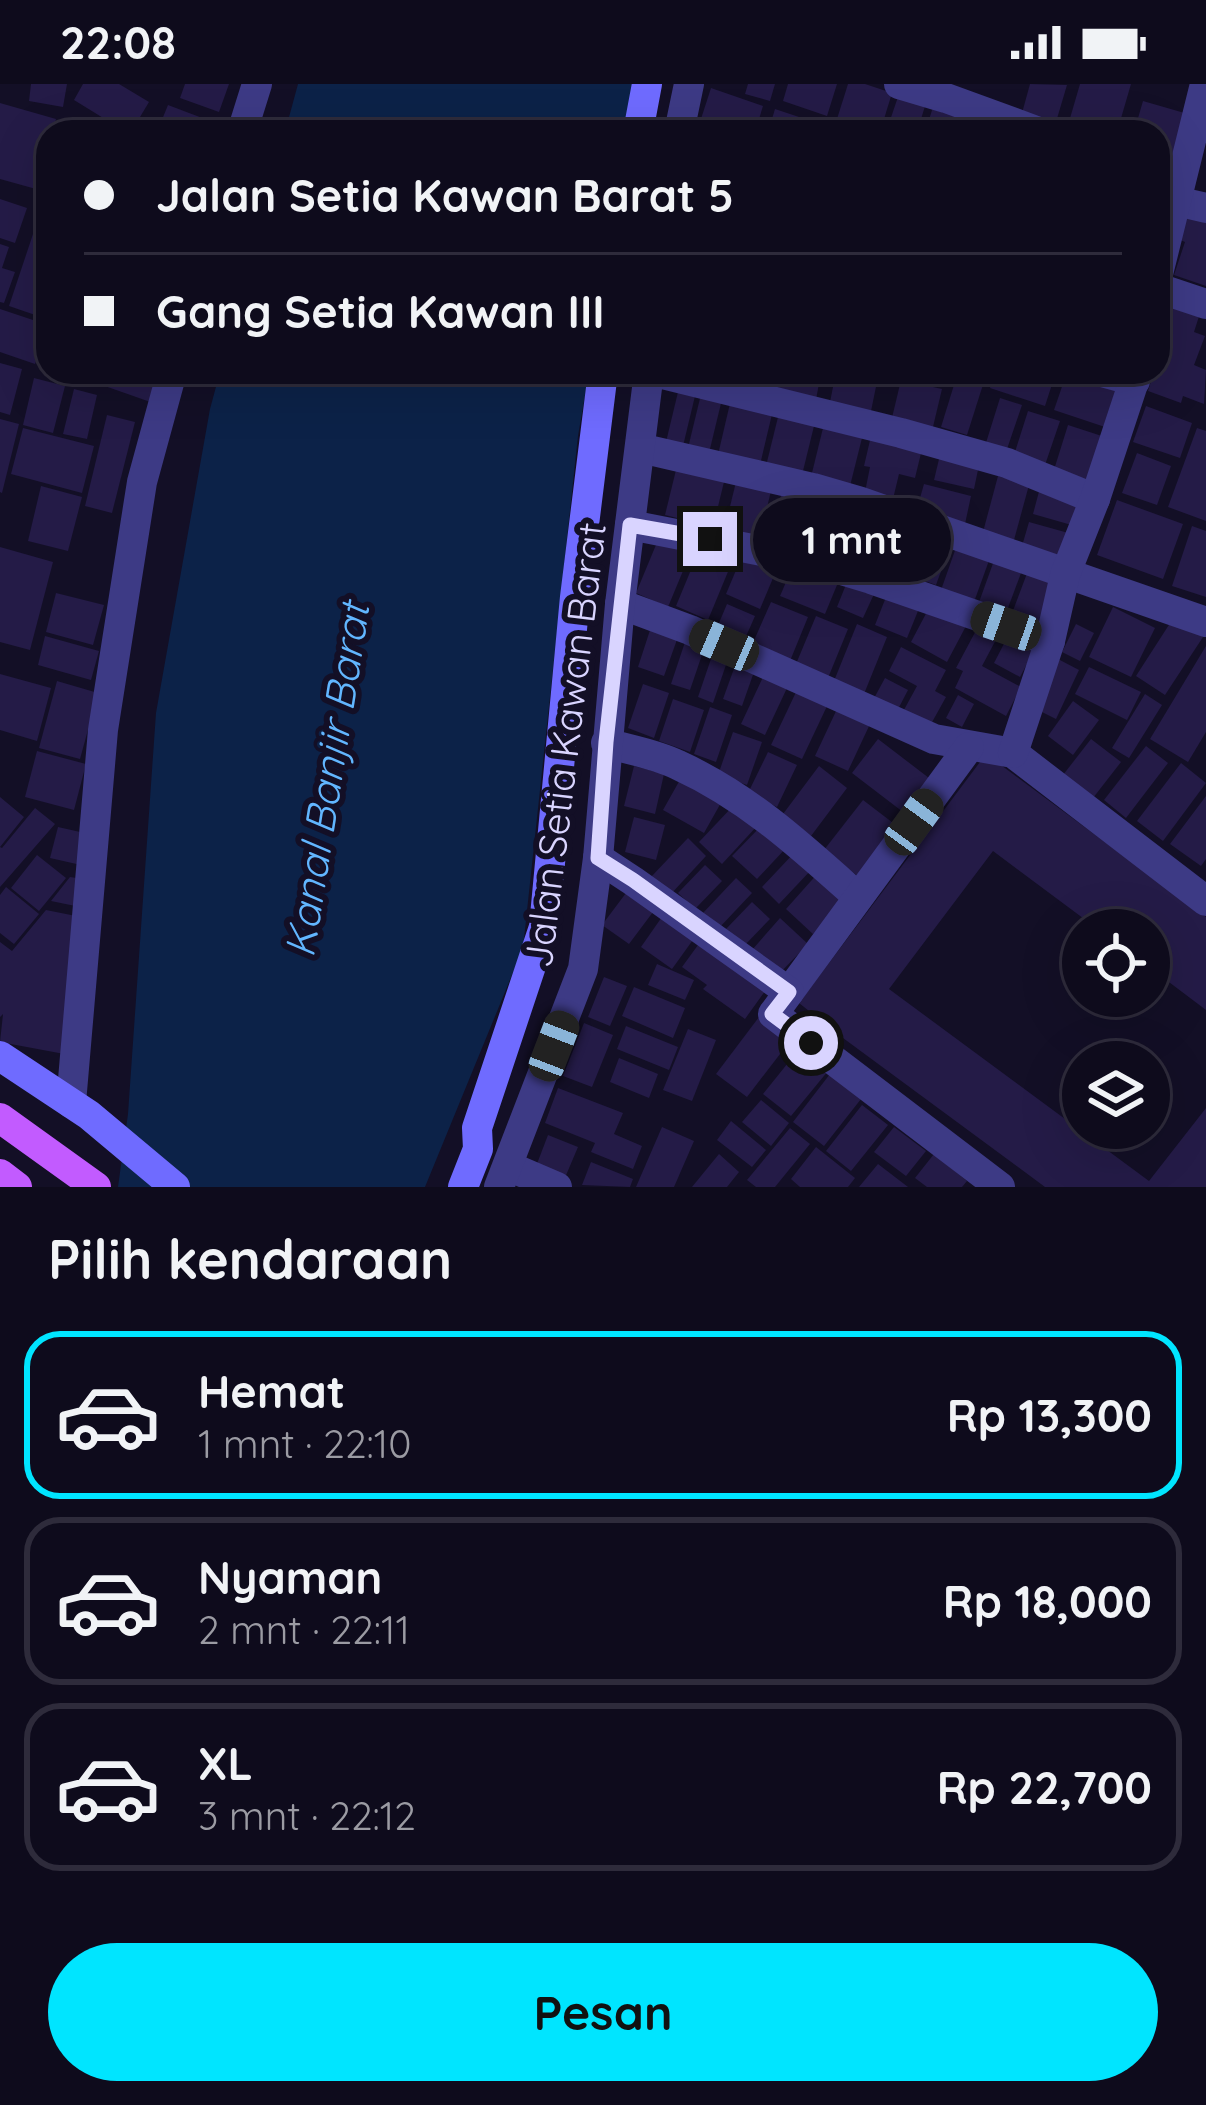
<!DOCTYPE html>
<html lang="id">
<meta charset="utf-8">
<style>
:root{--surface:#0e0b1c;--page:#1c1929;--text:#f1f3f6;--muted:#9b9ba3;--line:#2e2b3b;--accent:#00e5ff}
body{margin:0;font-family:Quicksand,sans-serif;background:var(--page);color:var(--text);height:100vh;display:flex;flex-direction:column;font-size:45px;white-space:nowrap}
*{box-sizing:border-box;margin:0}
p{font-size:39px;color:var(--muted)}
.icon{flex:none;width:66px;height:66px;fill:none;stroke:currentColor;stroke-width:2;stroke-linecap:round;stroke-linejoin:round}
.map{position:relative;height:1103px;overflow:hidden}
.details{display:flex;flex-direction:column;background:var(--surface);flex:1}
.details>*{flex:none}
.top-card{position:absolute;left:36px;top:36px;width:1134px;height:264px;border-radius:36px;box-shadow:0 12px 48px #0002,0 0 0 3px var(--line);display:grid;align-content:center;height:264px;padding:0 48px;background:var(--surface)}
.tools{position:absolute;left:1062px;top:825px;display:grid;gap:24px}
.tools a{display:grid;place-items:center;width:108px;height:108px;border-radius:50%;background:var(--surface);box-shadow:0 12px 48px #0002,0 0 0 3px var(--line);font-size:60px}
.end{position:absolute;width:54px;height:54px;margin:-27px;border:15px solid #d9d4ff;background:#111;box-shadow:0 0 0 6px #111}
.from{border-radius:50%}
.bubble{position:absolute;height:84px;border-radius:42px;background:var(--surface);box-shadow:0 12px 48px #0002,0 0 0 3px var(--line);font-size:39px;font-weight:700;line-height:84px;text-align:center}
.car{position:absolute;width:36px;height:72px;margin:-36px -18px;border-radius:15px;box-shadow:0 0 9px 3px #0007;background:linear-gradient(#222 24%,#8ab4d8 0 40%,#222 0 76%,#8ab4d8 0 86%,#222 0)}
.top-card b{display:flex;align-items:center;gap:42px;height:114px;font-size:45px}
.top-card b+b{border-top:3px solid var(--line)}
.top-card i{width:30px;height:30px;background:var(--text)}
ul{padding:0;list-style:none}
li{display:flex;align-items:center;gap:36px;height:168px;margin:0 24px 18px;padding:0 24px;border:6px solid var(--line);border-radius:36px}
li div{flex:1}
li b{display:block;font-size:45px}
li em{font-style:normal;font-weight:700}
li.active{border-color:var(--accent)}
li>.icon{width:108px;height:108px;stroke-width:1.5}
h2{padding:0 48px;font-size:54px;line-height:144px}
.cta{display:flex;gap:24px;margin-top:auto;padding:24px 48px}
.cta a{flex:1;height:138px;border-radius:72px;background:var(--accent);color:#111;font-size:48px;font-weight:700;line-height:138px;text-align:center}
.status{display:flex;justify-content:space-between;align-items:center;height:84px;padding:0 60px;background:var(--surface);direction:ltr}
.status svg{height:33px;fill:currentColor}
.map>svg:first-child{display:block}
.water{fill:#0c2248}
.building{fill:#241b47}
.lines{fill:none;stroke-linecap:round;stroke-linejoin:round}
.minor{stroke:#3d3a85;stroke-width:30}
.secondary{stroke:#6f6bff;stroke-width:30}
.primary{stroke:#c25bff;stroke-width:30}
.route{stroke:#d9d4ff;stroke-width:15}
.labels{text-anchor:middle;stroke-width:12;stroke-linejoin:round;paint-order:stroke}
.street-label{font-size:39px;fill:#d9d4ff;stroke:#130f26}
.water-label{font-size:42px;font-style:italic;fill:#62b6ff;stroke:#130f26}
</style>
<div class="status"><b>22:08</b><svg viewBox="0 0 49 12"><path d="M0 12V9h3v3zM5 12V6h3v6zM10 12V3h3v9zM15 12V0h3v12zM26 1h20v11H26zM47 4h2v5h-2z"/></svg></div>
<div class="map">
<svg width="1206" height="1103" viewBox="0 0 1206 1103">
<rect width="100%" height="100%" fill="#130f26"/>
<g class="water">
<path d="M298,0H635L627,48H285Z"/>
<path d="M220,288H589L578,352L523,864L425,1103H118L128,1030L156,629L210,325Z"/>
</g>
<g class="building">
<path d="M31,0H67L63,23L29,17Z"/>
<path d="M83,0H119L149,18L131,48H126L74,16Z"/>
<path d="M185,0H229L219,28L180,14Z"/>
<path d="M748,0H775L770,17L745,10Z"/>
<path d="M788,0H837L827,32L783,17Z"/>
<path d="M848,0H865L892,9L880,48L837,35Z"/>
<path d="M1030,0L1067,1L1053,48L1019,40Z"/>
<path d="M1080,0H1131L1117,48H1066Z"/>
<path d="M711,4L763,22L755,48H732L700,38Z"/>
<path d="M899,10L926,19L917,48H886Z"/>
<path d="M935,17L968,28L962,48H925Z"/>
<path d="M1143,17L1188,30L1175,78L1158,73V48H1134Z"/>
<path d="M0,19L56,35L53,48H48V64L36,105L0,95Z"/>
<path d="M168,21L226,43L224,48H157Z"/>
<path d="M775,25L817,39L814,48H768Z"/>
<path d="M0,115L27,124L15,159L0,154Z"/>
<path d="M1187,126L1206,133V202L1174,191L1185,158L1176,154Z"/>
<path d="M36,141L48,145V211L41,233L9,222Z"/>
<path d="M0,160L9,163L2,184L15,188L4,219L0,218Z"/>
<path d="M1171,214L1201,226L1194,248L1205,252L1194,281L1206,286L1204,320L1183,312L1181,319L1148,307L1154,288H1158V278L1168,250L1159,247Z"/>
<path d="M0,225L48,241L35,280L0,268Z"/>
<path d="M0,279L22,285L10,331L0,328Z"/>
<path d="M65,288H141L164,298L156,320Z"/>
<path d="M764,288H821L816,316L760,305Z"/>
<path d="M836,288H879L870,332L829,323Z"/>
<path d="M958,288H987L967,351L941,343Z"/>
<path d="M996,288H1056L1045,322L990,304Z"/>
<path d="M1067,288L1124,306L1111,345L1054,326Z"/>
<path d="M34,294L65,302L53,349L23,341Z"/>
<path d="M901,296L942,305L932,347L891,338Z"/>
<path d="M74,305L97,311L87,355L63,350Z"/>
<path d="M702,306L723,311L709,369L688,364Z"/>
<path d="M678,308L695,312L683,362L666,358Z"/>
<path d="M1000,314L1022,321L1006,368L985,362Z"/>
<path d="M731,315L773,326L759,385L717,375Z"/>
<path d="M1146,322L1192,339L1180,374L1133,358Z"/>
<path d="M1028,327L1060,337L1045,381L1014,371Z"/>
<path d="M779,329L815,338L801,395L765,386Z"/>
<path d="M107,331L135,338L112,429L85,422Z"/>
<path d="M0,335L19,340L2,409L0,408Z"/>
<path d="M1068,341L1108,354L1092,402L1053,389Z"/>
<path d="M23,344L94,362L82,409L11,390Z"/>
<path d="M823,344L862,354L849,406L810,397Z"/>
<path d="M1197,344L1206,347V437L1168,423Z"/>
<path d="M871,352L922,365L915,394L899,390L893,415L865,408L870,383L864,382Z"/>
<path d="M1137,369L1171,382L1157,421L1122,409Z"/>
<path d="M940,371L979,381L974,405L934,396Z"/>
<path d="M676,386L724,398L713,443L665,431Z"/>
<path d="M998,392L1029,401L1014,456L983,448Z"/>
<path d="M736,398L771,407L759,456L724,447Z"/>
<path d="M924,400L971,412L965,440L916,428Z"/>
<path d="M1041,400L1084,412L1075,442L1033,430Z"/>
<path d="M41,402L82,413L68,467L28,457Z"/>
<path d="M782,409L808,419L792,463L767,454Z"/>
<path d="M1117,416L1183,440L1163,495L1097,471Z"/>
<path d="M813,419L846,432L831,473L797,461Z"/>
<path d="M858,432L906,449L891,491L843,473Z"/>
<path d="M1029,438L1072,450L1065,474L1022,462Z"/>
<path d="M1192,442L1206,447V513L1172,502Z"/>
<path d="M919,445L952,457L936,501L903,489Z"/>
<path d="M658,456L690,470L668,523L636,509Z"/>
<path d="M958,458L991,471L974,518L941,506Z"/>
<path d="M0,463L53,478L30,566L0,558Z"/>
<path d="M700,464L732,478L708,536L676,522Z"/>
<path d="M996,471L1024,481L1005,532L978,521Z"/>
<path d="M742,472L776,487L760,525L726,510Z"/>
<path d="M793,482L837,501L825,530L780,512Z"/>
<path d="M1029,484L1061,495L1041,544L1011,532Z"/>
<path d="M847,498L874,510L863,534L837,523Z"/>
<path d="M888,508L920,522L907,554L875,541Z"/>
<path d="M56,509L104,521L93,561L46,548Z"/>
<path d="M771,518L808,533L790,577L752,561Z"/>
<path d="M727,520L755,532L744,557L716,546Z"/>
<path d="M930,522L966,542L947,578L911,558Z"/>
<path d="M1113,523L1155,544L1131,593L1089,573Z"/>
<path d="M816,532L848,545L828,594L796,580Z"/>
<path d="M1174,533L1203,553L1165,611L1136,592Z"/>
<path d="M980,539L999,550L982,582L1021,603L1006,632L955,604L963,587L956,584Z"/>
<path d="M652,540L679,550L664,592L638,583Z"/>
<path d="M857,540L887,553L864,610L834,597Z"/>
<path d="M1076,540L1094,549L1080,577L1062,568Z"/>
<path d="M1009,550L1035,565L1020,593L994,579Z"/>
<path d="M45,552L99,567L91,596L38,581Z"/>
<path d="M686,555L705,562L690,606L671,600Z"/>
<path d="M1206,562V648L1188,678L1150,655Z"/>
<path d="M901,563L946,586L935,607L946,613L926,649L899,635L917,602L889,587Z"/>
<path d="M714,566L729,572L713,619L698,613Z"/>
<path d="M1058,575L1079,586L1056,635L1034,624Z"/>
<path d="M736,579L755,585L742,622L723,615Z"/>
<path d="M1089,583L1141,608L1127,636L1075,610Z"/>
<path d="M0,590L51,604L37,657L0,646Z"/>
<path d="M763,593L787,604L765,651L741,640Z"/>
<path d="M885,594L908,606L895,631L872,618Z"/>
<path d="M57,597L98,609L80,675L39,664Z"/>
<path d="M643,600L669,609L654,654L628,644Z"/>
<path d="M797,606L828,620L802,675L771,661Z"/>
<path d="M1145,610L1162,621L1129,674L1112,664Z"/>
<path d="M958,611L974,620L962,643L946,634Z"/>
<path d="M673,615L704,626L690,668L659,657Z"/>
<path d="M1073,617L1099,636L1073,671L1048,652Z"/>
<path d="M710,623L732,631L716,678L694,670Z"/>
<path d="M837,625L870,640L848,687L815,672Z"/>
<path d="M733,648L762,658L747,701L718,691Z"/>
<path d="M878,655L929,694L903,728L852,689Z"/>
<path d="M1091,655L1121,678L1093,714L1063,691Z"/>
<path d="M1146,662L1168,679L1126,734L1104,716Z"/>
<path d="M37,667L86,680L74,726L25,713Z"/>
<path d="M768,668L797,681L777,723L748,709Z"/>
<path d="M986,670L1206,833V926L1149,883V846H1099L993,767L889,905L1149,1097L1206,1024V1103H1045L843,954L799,919Z"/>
<path d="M1181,679L1206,699L1163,757L1137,737Z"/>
<path d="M634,682L664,690L655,730L624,722Z"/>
<path d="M819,682L847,704L811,752L783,730Z"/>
<path d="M681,694L722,717L704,749L663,726Z"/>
<path d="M1206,712V775L1201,782L1170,760Z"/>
<path d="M0,713L24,733L0,763L2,764L35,724L55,740L0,803Z"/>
<path d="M863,716L897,742L859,793L824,766Z"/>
<path d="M734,721L757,742L722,780L699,758Z"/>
<path d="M634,733L665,741L656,776L625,768Z"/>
<path d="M762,741L786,764L757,795L732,772Z"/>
<path d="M58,743L89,750L81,781L50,774Z"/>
<path d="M688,754L706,772L670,811L651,793Z"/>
<path d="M795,768L812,785L779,820L762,803Z"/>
<path d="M37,771L66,794L39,827L11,804Z"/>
<path d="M705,781L722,797L695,825L678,809Z"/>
<path d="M819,788L847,814L813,850L786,825Z"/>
<path d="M70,793L90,796L85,824L51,817Z"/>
<path d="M736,794L752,809L719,844L703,829Z"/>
<path d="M6,803L39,830L14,860L0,849V811Z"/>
<path d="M629,805L656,824L629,860L602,841Z"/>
<path d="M752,818L770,835L743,863L725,846Z"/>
<path d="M46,826L81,833L75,972L0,958L3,930L0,933V858L12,867Z"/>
<path d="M664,830L695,853L672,885L641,863Z"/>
<path d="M780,834L808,860L778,891L752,866Z"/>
<path d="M698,861L768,903L745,935L703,905L707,901L682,883Z"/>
<path d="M657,880L694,896L685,916L648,901Z"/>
<path d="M604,893L627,902L610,942L588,933Z"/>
<path d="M634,903L685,924L673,954L622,932Z"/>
<path d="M759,933L790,957L747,1013L716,990Z"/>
<path d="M584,939L613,951L592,1003L563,992Z"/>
<path d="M626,942L678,963L669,986L617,965Z"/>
<path d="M688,945L716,956L692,1017L663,1006Z"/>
<path d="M800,964L828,987L791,1032L763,1010Z"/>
<path d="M619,974L658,990L649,1014L610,998Z"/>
<path d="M830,990L861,1015L824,1062L793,1038Z"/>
<path d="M558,1004L623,1029L614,1050L642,1062L633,1085L591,1068L595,1059L545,1039Z"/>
<path d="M761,1016L789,1039L771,1062L742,1038Z"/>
<path d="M862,1021L888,1041L851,1087L826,1067Z"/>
<path d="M731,1037L766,1066L752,1083L717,1056Z"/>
<path d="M662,1043L694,1057L674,1103H636Z"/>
<path d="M894,1043L926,1067L906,1092L874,1068Z"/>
<path d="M790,1044L810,1060L775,1103H756L747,1096Z"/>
<path d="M548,1051L578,1063L564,1096L535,1085Z"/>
<path d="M816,1063L855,1094L848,1103H800L791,1095Z"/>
<path d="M719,1070L739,1088L727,1103H692Z"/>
<path d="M934,1070L967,1097L962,1103H927L915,1094Z"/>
<path d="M591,1078L633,1095L630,1103L582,1101Z"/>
<path d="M878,1080L908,1103H859Z"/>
</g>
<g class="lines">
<g class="minor">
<path d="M899,0L946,14L1039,48"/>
<path d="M242,48L257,0"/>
<path d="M679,48L689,0"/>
<path d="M1176,117L1206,124"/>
<path d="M1158,190L1205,0"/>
<path d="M1158,204L1206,220"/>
<path d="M654,288L901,349L1007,379L1095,415"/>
<path d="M1102,288L1135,297"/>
<path d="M640,364L813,404L861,418L1206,538"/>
<path d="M630,441L808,476L871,495L1050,557"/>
<path d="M620,520L690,546L934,655L1013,669L1206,817"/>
<path d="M606,659C630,666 656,670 678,681C748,713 801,762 858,813"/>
<path d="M969,663L773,930L1000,1103"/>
<path d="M1013,669L1050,557L1065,491L1095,415L1137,288"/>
<path d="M598,774L633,797L789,908"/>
<path d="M71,1019L103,646L142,398L172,288"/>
<path d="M508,1082L557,1103"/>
<path d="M499,1103L583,885L598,774L620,520L649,288"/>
</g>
<g class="secondary">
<path d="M638,48L647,0"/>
<path d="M0,972L89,1031L175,1103"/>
<path d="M463,1103L478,1065L477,1044L544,843L575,513L603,288"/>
</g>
<g class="primary">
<path d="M0,1034L96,1103"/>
<path d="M0,1090L17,1103"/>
</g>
</g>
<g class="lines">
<path class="route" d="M710,455L630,441L606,658L598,774L633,796L789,908L772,930L811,959"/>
</g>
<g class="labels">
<g class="street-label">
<text transform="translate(565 661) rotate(-83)" y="14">Jalan Setia Kawan Barat</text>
</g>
<g class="water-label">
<text transform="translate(327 696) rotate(-81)" y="15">Kanal Banjir Barat</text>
</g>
</g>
</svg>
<div class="tools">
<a><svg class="icon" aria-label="locate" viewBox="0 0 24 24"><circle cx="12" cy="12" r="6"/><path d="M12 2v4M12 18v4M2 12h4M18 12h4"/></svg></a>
<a><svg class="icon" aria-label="layers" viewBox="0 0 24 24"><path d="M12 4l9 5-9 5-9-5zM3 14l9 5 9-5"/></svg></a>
</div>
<i class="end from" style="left:811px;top:959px"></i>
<i class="end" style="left:710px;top:455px"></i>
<div class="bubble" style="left:753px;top:414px;width:198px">1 mnt</div>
<i class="car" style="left:1006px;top:542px;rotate:289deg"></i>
<i class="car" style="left:724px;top:561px;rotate:293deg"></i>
<i class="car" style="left:914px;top:738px;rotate:36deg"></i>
<i class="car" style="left:554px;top:962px;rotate:21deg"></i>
<div class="top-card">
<b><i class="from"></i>Jalan Setia Kawan Barat 5</b>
<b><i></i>Gang Setia Kawan III</b>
</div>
</div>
<section class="details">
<h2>Pilih kendaraan</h2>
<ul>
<li class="active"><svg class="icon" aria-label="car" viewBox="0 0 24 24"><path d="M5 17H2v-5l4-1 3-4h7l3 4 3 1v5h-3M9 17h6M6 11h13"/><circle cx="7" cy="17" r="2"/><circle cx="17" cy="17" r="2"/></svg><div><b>Hemat</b><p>1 mnt · 22:10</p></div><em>Rp 13,300</em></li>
<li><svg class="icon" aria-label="car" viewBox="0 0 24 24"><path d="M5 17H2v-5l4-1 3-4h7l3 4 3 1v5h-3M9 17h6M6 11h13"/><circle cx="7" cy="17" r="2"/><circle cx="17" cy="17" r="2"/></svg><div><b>Nyaman</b><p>2 mnt · 22:11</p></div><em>Rp 18,000</em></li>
<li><svg class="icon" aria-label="car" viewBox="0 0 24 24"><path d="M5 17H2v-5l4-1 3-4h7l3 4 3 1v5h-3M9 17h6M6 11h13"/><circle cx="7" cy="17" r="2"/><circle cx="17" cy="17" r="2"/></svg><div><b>XL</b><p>3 mnt · 22:12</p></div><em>Rp 22,700</em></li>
</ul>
<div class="cta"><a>Pesan</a></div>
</section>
